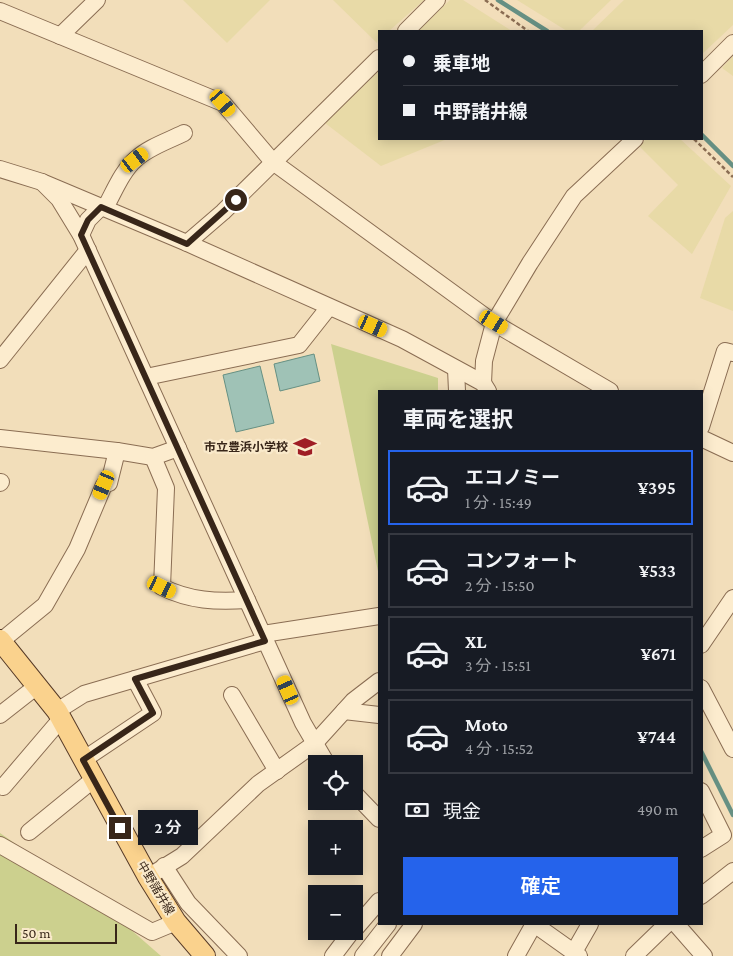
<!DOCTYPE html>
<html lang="ja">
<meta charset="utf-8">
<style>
:root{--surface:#171b24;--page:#20242c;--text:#f1f3f6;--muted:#9ea1a6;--line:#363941;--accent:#2563eb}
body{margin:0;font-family:"Crimson Pro","Noto Sans JP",serif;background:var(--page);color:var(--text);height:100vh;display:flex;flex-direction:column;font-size:19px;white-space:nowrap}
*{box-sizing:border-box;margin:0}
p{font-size:16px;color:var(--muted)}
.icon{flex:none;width:28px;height:28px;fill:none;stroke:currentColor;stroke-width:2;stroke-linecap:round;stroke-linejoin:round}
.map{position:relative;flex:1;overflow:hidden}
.details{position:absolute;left:378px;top:390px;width:325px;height:535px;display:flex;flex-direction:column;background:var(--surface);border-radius:0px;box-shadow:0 2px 12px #0003}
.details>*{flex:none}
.hud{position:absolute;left:378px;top:30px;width:325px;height:110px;border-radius:0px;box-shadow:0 2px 12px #0003;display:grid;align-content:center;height:110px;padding:0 25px;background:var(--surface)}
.fabs{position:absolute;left:308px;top:755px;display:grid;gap:10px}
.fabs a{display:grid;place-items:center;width:55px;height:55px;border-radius:0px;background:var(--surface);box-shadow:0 2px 12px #0003;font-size:25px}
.scale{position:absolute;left:15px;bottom:12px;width:102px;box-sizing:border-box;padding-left:5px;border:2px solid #382619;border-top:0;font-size:14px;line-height:18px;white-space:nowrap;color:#382619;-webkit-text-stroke:4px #f9e9ca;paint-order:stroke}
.end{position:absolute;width:22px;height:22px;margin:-11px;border:6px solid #382619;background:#fff;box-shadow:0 0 0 2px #fff}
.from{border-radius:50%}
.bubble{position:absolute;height:35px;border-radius:0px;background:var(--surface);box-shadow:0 2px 12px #0003;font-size:16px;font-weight:600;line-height:35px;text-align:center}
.car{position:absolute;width:15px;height:30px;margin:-15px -8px;border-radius:6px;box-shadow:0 0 4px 1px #0007;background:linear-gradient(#f5c518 24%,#345 0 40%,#f5c518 0 76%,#345 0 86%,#f5c518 0)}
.hud b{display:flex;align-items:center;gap:18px;height:48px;font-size:19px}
.hud b+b{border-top:1px solid var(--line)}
.hud i{width:12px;height:12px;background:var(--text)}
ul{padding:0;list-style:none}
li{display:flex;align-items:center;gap:15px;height:75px;margin:0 10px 8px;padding:0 15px;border:2px solid var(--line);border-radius:0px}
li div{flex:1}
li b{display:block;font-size:19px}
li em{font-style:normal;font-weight:600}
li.selected{border-color:var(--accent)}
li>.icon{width:45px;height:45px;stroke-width:1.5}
h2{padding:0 25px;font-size:22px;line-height:60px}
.pay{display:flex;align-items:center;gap:12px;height:55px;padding:0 25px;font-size:19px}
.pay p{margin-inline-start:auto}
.action{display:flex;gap:10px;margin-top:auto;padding:10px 25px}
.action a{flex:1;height:58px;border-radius:0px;background:var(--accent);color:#fff;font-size:20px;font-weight:600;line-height:58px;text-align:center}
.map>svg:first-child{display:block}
.farmland{fill:#e8daa7}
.green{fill:#ccd08e}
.water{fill:#9fc2b6;stroke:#669083}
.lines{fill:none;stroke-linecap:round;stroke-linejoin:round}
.stream{stroke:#669083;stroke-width:4.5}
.minor-casing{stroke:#8a6d53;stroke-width:18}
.major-casing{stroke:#573b28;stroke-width:22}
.path{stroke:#8a6d53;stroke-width:2.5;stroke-dasharray:4 2.5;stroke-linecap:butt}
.minor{stroke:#fcecce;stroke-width:16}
.major{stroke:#fad28d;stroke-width:20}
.route{stroke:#382619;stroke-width:6}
.labels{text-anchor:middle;stroke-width:4.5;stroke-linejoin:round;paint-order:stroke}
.poi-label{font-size:12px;font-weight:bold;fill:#382619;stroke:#f9e9ca;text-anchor:end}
.street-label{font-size:12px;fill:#382619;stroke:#f9e9ca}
</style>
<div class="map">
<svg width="733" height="956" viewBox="0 0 733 956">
<rect width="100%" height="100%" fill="#f2deba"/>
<g class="farmland">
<path d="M183,0H270L227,43Z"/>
<path d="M333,0H424L389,31H379L377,43Z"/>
<path d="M450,0H463L512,31H418Z"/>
<path d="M517,0H611L579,31H567Z"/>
<path d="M624,0H733V25L701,55V31H592Z"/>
<path d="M733,56V76L722,68Z"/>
<path d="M379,71V139H447L381,166L325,123Z"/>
<path d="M646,139H680L731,186L692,254L648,216L678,185L639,146Z"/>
<path d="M733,211V311L700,298L725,218Z"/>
</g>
<g class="green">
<path d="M331,344L438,378V391H379V576Z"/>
<path d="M0,833L99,902L161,956H0Z"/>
</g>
<g class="water">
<path d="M314,354L320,381L280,391L274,364Z"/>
<path d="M260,366L274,423L236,432L223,375Z"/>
</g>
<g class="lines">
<g class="stream">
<path d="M498,0L547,31"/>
<path d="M701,134L733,166"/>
<path d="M701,751L733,815"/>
</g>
<defs>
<g id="minor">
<path d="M0,11L223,103L273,162L494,323L610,391"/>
<path d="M406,31L437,0"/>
<path d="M60,36L97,0"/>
<path d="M701,75L733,43"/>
<path d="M0,169L42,182L187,243L402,339L483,383L488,391"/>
<path d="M42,182L59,199L81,235L303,723L327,764"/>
<path d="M105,208C114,192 122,171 136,159C149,147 168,141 184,133"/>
<path d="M81,235L88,220L101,207"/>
<path d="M187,243L223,212L379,58"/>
<path d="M0,360L88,250"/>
<path d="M456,369L457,391"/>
<path d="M146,377L299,345L329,307"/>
<path d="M483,383L484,361L494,323L530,263L574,196L635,139"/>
<path d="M701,427L725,351L733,353"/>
<path d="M0,438L117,451L153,457L178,448"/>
<path d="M701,438L733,453"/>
<path d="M153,457L166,488L162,587C190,601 216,602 247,600"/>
<path d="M0,483L1,482"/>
<path d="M263,634L379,616"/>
<path d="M1,641L45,605L77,549L104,485L109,483L117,451"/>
<path d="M701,645L733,598"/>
<path d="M701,688L733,749"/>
<path d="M232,695L277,771"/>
<path d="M57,711L84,694L265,641"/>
<path d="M344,711L379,715"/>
<path d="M0,715L37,686"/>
<path d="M83,760L153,713L135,679"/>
<path d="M3,787L61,719"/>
<path d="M701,791L723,835L701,849"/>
<path d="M354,793L379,819"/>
<path d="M29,832L94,779"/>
<path d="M0,845L152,932L176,922"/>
<path d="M164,866L188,903L239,956"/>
<path d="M148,877L182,856L258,784L314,744L353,701L379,681"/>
<path d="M701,896L733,871"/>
<path d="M534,924L579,956"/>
<path d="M676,924L704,956"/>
<path d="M354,930L379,901"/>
<path d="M574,952L590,924"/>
<path d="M333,956L352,931"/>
<path d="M363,956L388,924"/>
<path d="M390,956L414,924"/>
<path d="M516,956L534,924"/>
<path d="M634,956L667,924"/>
</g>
<path id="major" d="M0,640L57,711L148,877L176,922L205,956"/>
</defs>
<use href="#minor" class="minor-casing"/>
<use href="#major" class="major-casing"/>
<g class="path">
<path d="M485,0L528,31"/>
<path d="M694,139L733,177"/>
</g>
<use href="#minor" class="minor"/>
<use href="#major" class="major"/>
</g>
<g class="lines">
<path class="route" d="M120,828L83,760L153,713L135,679L265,641L81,235L88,220L101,207L187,244L236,200"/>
</g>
<defs>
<symbol id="school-bare" viewBox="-9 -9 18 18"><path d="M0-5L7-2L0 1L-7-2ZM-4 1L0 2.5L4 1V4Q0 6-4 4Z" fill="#9f1d25" stroke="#f9e9ca" stroke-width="2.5" paint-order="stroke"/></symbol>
</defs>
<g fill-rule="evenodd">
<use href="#school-bare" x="289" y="431" width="32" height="32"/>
</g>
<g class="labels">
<g class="poi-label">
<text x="288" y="451">市立豊浜小学校</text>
</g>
<g class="street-label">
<text transform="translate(156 888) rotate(59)" y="4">中野諸井線</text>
</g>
</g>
</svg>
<div class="fabs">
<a><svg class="icon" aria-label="locate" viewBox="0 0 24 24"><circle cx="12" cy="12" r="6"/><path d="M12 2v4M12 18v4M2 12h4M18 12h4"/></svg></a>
<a>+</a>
<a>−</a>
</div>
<div class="scale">50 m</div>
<i class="end from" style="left:236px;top:200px"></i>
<i class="end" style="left:120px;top:828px"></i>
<div class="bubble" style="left:138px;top:810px;width:60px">2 分</div>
<i class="car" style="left:223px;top:103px;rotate:139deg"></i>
<i class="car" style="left:135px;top:160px;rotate:53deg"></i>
<i class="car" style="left:494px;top:322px;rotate:121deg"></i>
<i class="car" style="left:373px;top:326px;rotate:114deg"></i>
<i class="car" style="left:104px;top:485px;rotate:203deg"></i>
<i class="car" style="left:162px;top:587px;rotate:116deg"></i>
<i class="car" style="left:288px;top:690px;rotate:336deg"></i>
<div class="hud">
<b><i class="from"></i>乗車地</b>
<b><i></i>中野諸井線</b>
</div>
<section class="details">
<h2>車両を選択</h2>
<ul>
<li class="selected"><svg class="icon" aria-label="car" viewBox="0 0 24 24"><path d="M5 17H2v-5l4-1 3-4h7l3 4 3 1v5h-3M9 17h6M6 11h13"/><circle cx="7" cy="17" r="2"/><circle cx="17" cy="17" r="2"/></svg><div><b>エコノミー</b><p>1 分 · 15:49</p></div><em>¥395</em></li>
<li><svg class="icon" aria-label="car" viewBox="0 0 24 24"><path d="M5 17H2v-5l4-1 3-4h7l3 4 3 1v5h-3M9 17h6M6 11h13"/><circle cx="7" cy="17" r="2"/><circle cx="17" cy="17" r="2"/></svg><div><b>コンフォート</b><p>2 分 · 15:50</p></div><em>¥533</em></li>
<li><svg class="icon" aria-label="car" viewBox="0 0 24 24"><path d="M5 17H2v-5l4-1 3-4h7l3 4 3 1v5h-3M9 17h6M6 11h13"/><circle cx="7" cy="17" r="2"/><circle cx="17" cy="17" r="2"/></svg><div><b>XL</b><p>3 分 · 15:51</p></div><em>¥671</em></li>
<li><svg class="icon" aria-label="car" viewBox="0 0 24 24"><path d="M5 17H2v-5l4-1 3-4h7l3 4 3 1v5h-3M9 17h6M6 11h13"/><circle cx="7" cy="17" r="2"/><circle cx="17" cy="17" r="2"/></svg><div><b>Moto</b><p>4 分 · 15:52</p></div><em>¥744</em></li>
</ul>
<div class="pay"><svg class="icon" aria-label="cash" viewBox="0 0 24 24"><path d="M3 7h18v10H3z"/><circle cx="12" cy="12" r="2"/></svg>現金<p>490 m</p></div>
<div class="action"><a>確定</a></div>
</section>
</div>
